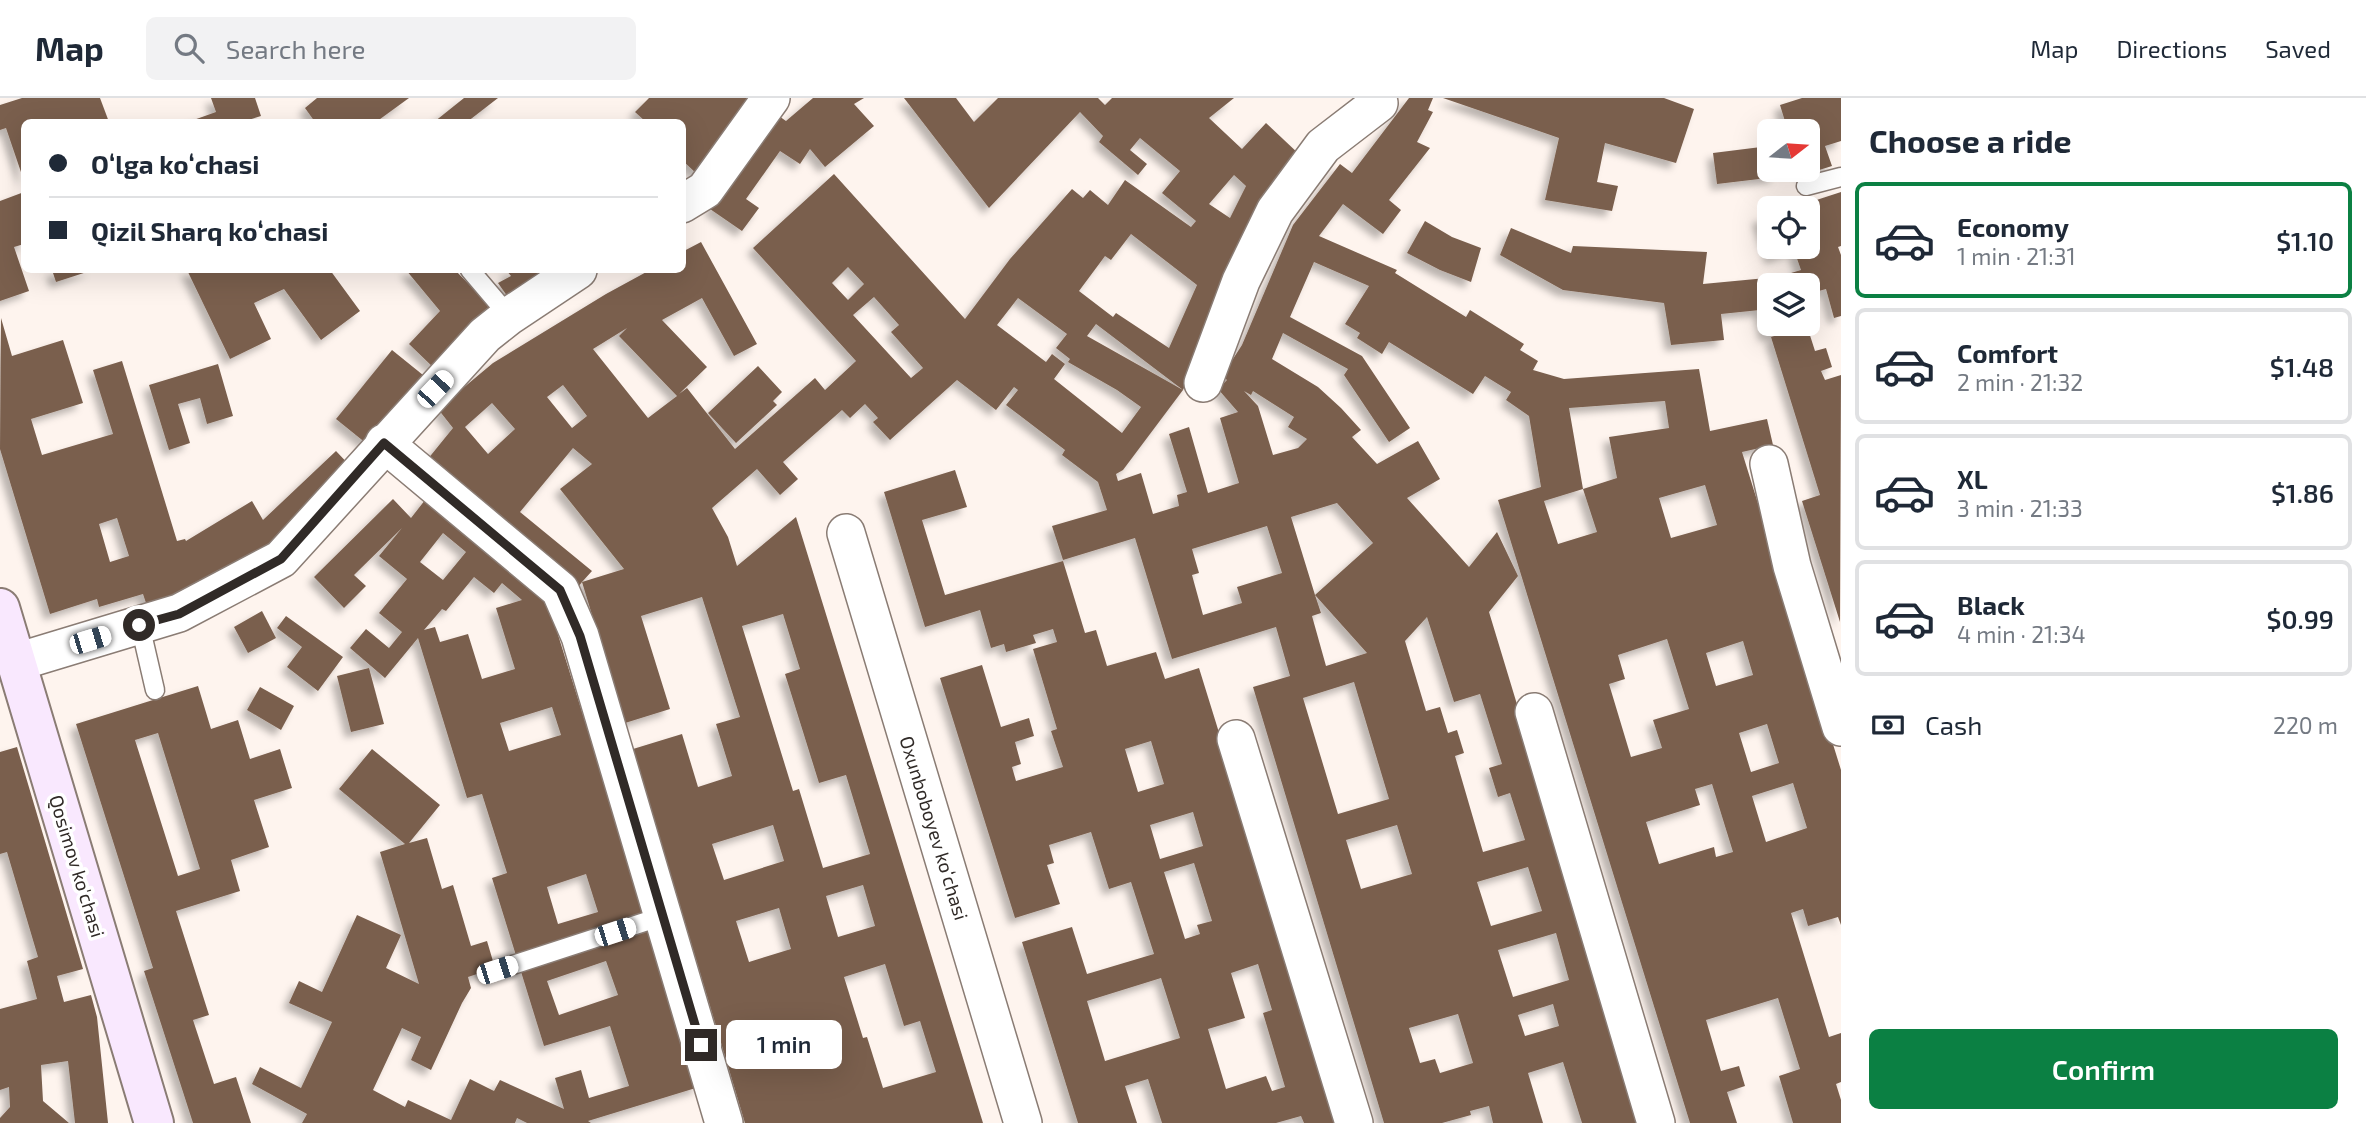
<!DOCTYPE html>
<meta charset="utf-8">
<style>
:root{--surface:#fff;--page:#f2f2f3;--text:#1f2937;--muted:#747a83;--line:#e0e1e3;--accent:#0b8043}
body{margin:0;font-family:"Exo 2",sans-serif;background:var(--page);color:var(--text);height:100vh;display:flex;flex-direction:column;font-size:26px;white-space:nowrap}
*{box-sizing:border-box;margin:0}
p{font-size:23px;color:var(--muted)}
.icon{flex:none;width:38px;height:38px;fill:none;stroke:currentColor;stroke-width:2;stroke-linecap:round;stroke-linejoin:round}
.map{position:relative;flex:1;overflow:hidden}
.panel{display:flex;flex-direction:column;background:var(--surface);width:525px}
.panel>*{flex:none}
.hud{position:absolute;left:21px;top:21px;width:665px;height:154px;border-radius:10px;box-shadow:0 7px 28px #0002;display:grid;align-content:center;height:154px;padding:0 28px;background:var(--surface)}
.needle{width:46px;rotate:73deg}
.tools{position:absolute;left:1757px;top:21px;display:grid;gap:14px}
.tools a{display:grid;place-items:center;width:63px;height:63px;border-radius:10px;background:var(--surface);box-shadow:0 7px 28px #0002;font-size:35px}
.end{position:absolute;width:32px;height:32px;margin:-16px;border:9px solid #302a27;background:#fff;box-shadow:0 0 0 4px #fff}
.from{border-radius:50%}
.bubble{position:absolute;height:49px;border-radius:10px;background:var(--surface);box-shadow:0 7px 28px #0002;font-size:23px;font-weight:600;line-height:49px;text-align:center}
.car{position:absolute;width:21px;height:42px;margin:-21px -10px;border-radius:9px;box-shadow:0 0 5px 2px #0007;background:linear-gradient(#fff 24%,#345 0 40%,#fff 0 76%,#345 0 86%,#fff 0)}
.hud b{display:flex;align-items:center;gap:24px;height:66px;font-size:26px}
.hud b+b{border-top:2px solid var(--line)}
.hud i{width:18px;height:18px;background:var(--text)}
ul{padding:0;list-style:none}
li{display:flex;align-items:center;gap:21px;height:116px;margin:0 14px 10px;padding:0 14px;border:4px solid var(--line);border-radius:10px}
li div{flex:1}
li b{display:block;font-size:26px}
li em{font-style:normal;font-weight:600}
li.active{border-color:var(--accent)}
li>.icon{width:63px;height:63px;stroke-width:1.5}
h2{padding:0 28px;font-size:32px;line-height:84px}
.pay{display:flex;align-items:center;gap:18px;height:77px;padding:0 28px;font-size:26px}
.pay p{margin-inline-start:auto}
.action{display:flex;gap:14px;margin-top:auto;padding:14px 28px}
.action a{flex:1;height:80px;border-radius:10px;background:var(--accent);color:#fff;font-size:28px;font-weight:600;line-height:80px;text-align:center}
header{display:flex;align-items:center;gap:42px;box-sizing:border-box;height:98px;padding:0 35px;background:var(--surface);border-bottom:2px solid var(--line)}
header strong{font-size:33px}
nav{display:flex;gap:38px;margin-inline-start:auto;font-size:24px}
.search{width:490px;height:63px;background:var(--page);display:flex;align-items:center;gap:18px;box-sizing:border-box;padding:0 24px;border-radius:10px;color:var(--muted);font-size:26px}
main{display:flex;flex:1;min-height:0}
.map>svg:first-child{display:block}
.building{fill:#7a5f4d;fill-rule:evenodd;filter:url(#shadow)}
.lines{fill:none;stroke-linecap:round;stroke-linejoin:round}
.lane-casing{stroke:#8a7c74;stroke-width:21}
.street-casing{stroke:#8a7c74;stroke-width:40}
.secondary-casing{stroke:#8a7c74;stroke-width:42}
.lane{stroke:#fff;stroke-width:18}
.street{stroke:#fff;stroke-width:37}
.secondary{stroke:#f9e8fe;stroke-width:38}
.route{stroke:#302a27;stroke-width:9}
.labels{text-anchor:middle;stroke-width:7;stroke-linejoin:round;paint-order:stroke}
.street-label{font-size:19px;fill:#302a27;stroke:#fff}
</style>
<header>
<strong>Map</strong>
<div class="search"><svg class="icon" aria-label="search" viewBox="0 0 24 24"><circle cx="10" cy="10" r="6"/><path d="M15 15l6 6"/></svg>Search here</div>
<nav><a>Map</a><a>Directions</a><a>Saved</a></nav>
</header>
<main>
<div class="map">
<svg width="1841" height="1025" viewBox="0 0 1841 1025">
<defs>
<filter id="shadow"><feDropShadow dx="-6" dy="6" stdDeviation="3.5" flood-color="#0004"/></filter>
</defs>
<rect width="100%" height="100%" fill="#fef4ee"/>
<g class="building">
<path d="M22,0H100L109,24H24V83L6,30L0,32V7Z"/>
<path d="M211,0H255L261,18L242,24H188L216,14Z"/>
<path d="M317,0H409L376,24H315L305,10Z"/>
<path d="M464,0H498L467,24H434Z"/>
<path d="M649,0H756L698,77L682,62V24H646L635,14Z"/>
<path d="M813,0H864L854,6L874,28L825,69L810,51L800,66L780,53L746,101L759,110L742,133L710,111L776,16L786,23Z"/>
<path d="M904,0H956L974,24L998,0H1098L1105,7L1112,0H1234L1209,20L1242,51L1266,25L1300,57L1263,96L1271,100L1183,292L1123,372L1116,376L1118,383L1141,375L1153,416L1179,408L1177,397L1187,394L1169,336L1189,329L1208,395L1239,385L1220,320L1238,314L1218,291L1227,282L1222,278L1242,247L1293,127L1340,66L1352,75L1409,0H1433L1428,12L1433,14L1417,44L1430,50L1389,102L1401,112L1383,136L1343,106L1319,138L1397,172L1395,175L1466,219L1470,212L1524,246L1520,252L1538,263L1533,272L1564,281L1699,271L1710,333L1767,321L1773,347L1742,354L1841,672V827L1838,819L1808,828L1803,811L1791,815L1829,939L1841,935V984L1836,986L1841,1002V1025H1793L1779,978L1800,971L1778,900L1706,922L1721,973L1739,968L1745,988L1727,994L1737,1025H1690L1498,402L1541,389L1529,318L1506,302L1511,294L1485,278L1473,296L1389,244L1382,256L1357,240L1360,235L1345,226L1369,188L1314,164L1290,219L1362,258L1410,330L1389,344L1344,277L1348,271L1283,235L1272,261L1318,289L1341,310L1361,332L1352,339L1377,366L1418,343L1440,381L1407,400L1469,469L1497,434L1518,478L1489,514L1644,1025H1582L1563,964L1528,975L1543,1025H1493L1489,1008L1470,1013L1471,1017L1442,1025H1384L1253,589L1290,578L1276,529L1172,561L1135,440L1063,462L1052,428L1107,412L1098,384L1062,357L1065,352L1006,307L1018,292L1014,289L996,312L957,282L890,342L873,324L878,320L865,306L850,320L842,312L783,364L798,381L780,397L757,371L712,410L728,439L737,468L796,419L983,1025H745L633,651L682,636L698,689L732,678L716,626L740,619L702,499L641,518L670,611L625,625L582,484L624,471L560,391L592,366L573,350L520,414L592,473L582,484L575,493L423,367L453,330L438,311L493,265L606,196L650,172H682V154L701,144L757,246L734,258L702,200L662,222L707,269L679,296L687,290L735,351L815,280L825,292L856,263L753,150L834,76L965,221L1010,161L1072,91L1083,100L1090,92L1108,107L1125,82L1191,129L1196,123L1162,95L1180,73L1140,40L1130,52L1147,66L1138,77L1099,44L1103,38L1080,14L989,110ZM1234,77L1246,88L1230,120L1209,106ZM1131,136L1197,187L1169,250L1116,215L1113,219L1079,193L1105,158L1111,162ZM848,169L864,186L848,202L832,185ZM874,199L899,227L891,234L923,270L911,280L853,217ZM1018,200L1067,236L1056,250L1070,261L1068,264L1117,292L1141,309L1122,335L1054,281L1065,266L1052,256L1046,264L997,227ZM1096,226L1183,292L1087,238ZM627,230L619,238L677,298L648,320L593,251ZM563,287L587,318L572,330L547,299ZM1244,293L1251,297L1253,293L1294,319L1288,329L1307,341L1298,350L1273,357L1258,308ZM1665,303L1669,330L1609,339L1617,380L1583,391L1569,310ZM492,305L515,331L488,356L465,329ZM1705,387L1717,427L1671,440L1659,400ZM1583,391L1597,434L1558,446L1544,403ZM1337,405L1373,445L1315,497L1291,419ZM1267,428L1282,475L1237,489L1242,505L1203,517L1192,477L1199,475L1192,451ZM1315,497L1367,555L1326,568L1312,518L1321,515ZM783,516L800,571L785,576L819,685L846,677L870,756L823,770L799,691L793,693L742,528ZM1427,519L1454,604L1480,596L1502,666L1489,670L1498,699L1510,695L1525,742L1483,754L1455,658L1464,655L1457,632L1448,635L1440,609L1426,613L1405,543ZM1667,541L1689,611L1653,622L1662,650L1631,659L1609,586L1625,581L1618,557ZM1743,543L1753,577L1716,588L1706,555ZM1354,584L1389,701L1338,716L1303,600ZM1767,626L1779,665L1751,674L1739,635ZM1793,685L1807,730L1766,744L1752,698ZM1712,686L1733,754L1716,759L1714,749L1659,766L1646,724L1700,707L1695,691ZM773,727L784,763L724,782L712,746ZM1397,727L1412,776L1361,791L1346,742ZM1528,769L1542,813L1491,828L1477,784ZM863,787L875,828L838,839L826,798ZM779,810L791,851L749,864L736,823ZM1556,835L1569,882L1513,899L1498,852ZM885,866L904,928L920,923L936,974L883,990L867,939L863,940L844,879ZM1553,906L1559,928L1525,938L1518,917ZM1458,916L1473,965L1440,975L1435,961L1420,965L1409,930Z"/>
<path d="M1443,0H1664L1694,11L1676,65L1605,45L1597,84L1618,88L1612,113L1545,102L1559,40Z"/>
<path d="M1802,0H1841V43L1825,48L1832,68L1803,77L1801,72H1808V33H1788L1780,7Z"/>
<path d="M1769,48V72H1775L1776,79L1717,86L1713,55Z"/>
<path d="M24,94V146L14,149L29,193L0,203V103Z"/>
<path d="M1841,94V148L1838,149L1841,157V218L1834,220L1826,191L1808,196V187H1795L1791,175L1801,172L1794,152L1771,160L1758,120L1769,117V149H1808V110H1792Z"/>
<path d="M1425,123L1452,139L1481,150L1471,184L1440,172L1407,155Z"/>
<path d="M1511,130L1571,155L1573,148L1707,154L1703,186L1777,179L1779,187H1769V226H1786L1787,235L1765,237L1760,212L1721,216L1724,242L1671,247L1664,205L1563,192L1500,157Z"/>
<path d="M52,172H93L56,184Z"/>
<path d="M187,172H330L360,213L321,242L284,191L254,205L271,241L230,261Z"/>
<path d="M406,172H455L494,212L436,272L409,246L440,213Z"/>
<path d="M506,172H548L510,202L498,185L511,178Z"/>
<path d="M1,220L12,258L63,242L83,305L31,321L42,357L113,336L93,272L122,263L177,443L185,441L186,443L252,403L263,422L336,353L355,373L278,446L201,492L147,508L143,496L99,509L97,501L50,516L0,351ZM117,420L129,458L110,464L99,426Z"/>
<path d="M1807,228L1815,253L1826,250L1832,269L1821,273L1825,282L1841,277L1840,524L1802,403L1820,397L1771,239Z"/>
<path d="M392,252L423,277L367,346L336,321Z"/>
<path d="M218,266L233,318L207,326L200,300L178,306L190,345L169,352L149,287Z"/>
<path d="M758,268L782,294L773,303L777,307L736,345L708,315Z"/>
<path d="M955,372L967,409L922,422L945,497L1063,463L1085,535L1096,532L1107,568L1156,554L1165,581L1199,570L1340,1025H1304L1301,1018L1276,1025H1162L1148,981L1125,988L1137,1025H1078L1022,844L1072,829L1087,876L1154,856L1131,784L1109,791L1091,734L1049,747L1054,765L1047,767L1060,806L1015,820L940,580L982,567L1001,629L1029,620L1034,638L1015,644L1021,666L1012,669L1016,683L1063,669L1051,633L1057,631L1033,551L1057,544L1053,531L1033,537L1036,545L1006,554L1004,546L991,550L980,512L925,529L884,394ZM1151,643L1164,686L1138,694L1125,651ZM1193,714L1203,748L1160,761L1150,727ZM1194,765L1212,823L1197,827L1200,836L1185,841L1164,774ZM1258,866L1272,912L1263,915L1285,989L1272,993L1266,978L1226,991L1208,931L1245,920L1231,875ZM1161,880L1180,940L1105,963L1087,903Z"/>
<path d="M429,397L545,495L699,989L588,1023L591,1025H527L517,1020L515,1025H302L307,1016L252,986L260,969L301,990L332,924L289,905L299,883L322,894L357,817L401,837L386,870L419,886L380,754L405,746L339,691L372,651L440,707L409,745L427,740L442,791L453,787L471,848L487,843L495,870L468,879L471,890L462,905L431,972L411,962L421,939L402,930L373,992L405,1009L408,1002L451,1022L470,981L494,993L500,982L564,1011L555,980L581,972L589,1000L629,988L610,928L544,948L492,780L507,775L482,696L467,700L418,540L385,580L350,550L366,531L389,550L402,534L379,515L407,481L379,458L402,430L354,477L366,488L344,510L314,479L393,401L411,420ZM443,435L466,454L443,482L420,464ZM474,479L494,495L502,485L522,502L496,510L515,571L482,581L468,536L440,544L435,529L424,532L442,511L446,513ZM552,609L561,637L509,653L500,625ZM586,776L598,814L558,826L547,789ZM606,863L618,897L559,917L547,883Z"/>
<path d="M262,513L276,540L248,555L234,529Z"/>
<path d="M286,518L343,559L318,593L287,569L302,549L277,530Z"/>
<path d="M369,570L384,626L351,634L337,578Z"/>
<path d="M198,588L211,631L238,622L250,661L280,651L292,690L254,702L269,749L231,762L240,793L176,813L209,917L193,922L214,986L236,979L251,1025H193L144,873L153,870L76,626ZM158,635L200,771L178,778L135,642Z"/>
<path d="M260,589L294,608L281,632L247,612Z"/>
<path d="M17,649L83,871L57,878L64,904L91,897L97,919L108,1025H75L68,963L41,967L43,1003L69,1025H0V1020L10,1009L9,989L0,992V911L37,901L27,863L38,859L7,754L0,756V654Z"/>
</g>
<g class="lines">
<defs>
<g id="lane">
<path d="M1806,88L1841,79"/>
<path d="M470,172L509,218"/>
<path d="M140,527L155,592"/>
<path d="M497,872L663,818"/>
</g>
<g id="street">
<path d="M682,106L705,92L771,0"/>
<path d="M1203,285L1241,183L1275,113L1323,48L1379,5"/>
<path d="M384,345L560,492L580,538L724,1025"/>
<path d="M1769,366L1792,468L1841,629"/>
<path d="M846,435L1023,1025"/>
<path d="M17,564L179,515L281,461L485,237L509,218L578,172"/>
<path d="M1534,614L1656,1025"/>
<path d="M1236,641L1354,1025"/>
</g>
<path id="secondary" d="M0,510L154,1025"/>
</defs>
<use href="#lane" class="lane-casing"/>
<use href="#street" class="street-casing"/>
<use href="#secondary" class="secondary-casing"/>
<use href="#lane" class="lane"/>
<use href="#street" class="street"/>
<use href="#secondary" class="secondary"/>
</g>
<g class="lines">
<path class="route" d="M139,527L179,516L281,461L384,345L560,492L580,538L701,947"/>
</g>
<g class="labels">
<g class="street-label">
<text transform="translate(934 730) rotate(73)" y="7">Oxunboboyev koʻchasi</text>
<text transform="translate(77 768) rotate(73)" y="7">Qosimov ko'chasi</text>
</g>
</g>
</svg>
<div class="tools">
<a><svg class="needle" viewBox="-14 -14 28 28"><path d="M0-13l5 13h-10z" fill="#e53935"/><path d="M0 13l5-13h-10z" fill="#747a83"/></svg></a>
<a><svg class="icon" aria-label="locate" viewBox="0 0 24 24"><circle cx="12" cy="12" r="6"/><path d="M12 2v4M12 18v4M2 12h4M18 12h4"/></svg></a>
<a><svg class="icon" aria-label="layers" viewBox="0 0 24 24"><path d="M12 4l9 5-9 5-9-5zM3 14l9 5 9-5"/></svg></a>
</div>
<i class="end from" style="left:139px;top:527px"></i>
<i class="end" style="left:701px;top:947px"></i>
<div class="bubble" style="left:726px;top:922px;width:116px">1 min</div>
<i class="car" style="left:435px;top:291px;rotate:43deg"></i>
<i class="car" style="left:90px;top:542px;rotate:73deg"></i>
<i class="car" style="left:615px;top:834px;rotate:72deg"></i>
<i class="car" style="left:497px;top:872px;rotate:72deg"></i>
<div class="hud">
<b><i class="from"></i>Oʻlga koʻchasi</b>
<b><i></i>Qizil Sharq koʻchasi</b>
</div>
</div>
<section class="panel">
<h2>Choose a ride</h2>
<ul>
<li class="active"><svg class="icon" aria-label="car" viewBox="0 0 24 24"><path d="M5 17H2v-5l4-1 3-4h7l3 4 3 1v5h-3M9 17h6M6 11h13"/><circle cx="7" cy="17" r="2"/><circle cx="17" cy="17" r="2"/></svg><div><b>Economy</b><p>1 min · 21:31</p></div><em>$1.10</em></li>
<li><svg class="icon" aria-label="car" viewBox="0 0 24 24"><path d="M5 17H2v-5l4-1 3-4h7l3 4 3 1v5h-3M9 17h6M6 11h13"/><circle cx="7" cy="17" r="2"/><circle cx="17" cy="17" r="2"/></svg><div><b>Comfort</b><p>2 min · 21:32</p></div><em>$1.48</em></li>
<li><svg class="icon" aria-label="car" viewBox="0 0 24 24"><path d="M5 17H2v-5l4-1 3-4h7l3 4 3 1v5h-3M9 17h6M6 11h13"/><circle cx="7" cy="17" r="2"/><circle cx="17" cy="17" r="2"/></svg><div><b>XL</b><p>3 min · 21:33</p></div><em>$1.86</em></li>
<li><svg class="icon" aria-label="car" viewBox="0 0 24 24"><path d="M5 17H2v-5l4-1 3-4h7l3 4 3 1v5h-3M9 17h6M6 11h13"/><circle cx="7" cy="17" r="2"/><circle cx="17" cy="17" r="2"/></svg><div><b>Black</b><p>4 min · 21:34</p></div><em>$0.99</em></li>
</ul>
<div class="pay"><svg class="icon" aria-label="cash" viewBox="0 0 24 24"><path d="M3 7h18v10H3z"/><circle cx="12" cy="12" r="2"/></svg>Cash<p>220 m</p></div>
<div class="action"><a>Confirm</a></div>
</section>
</main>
